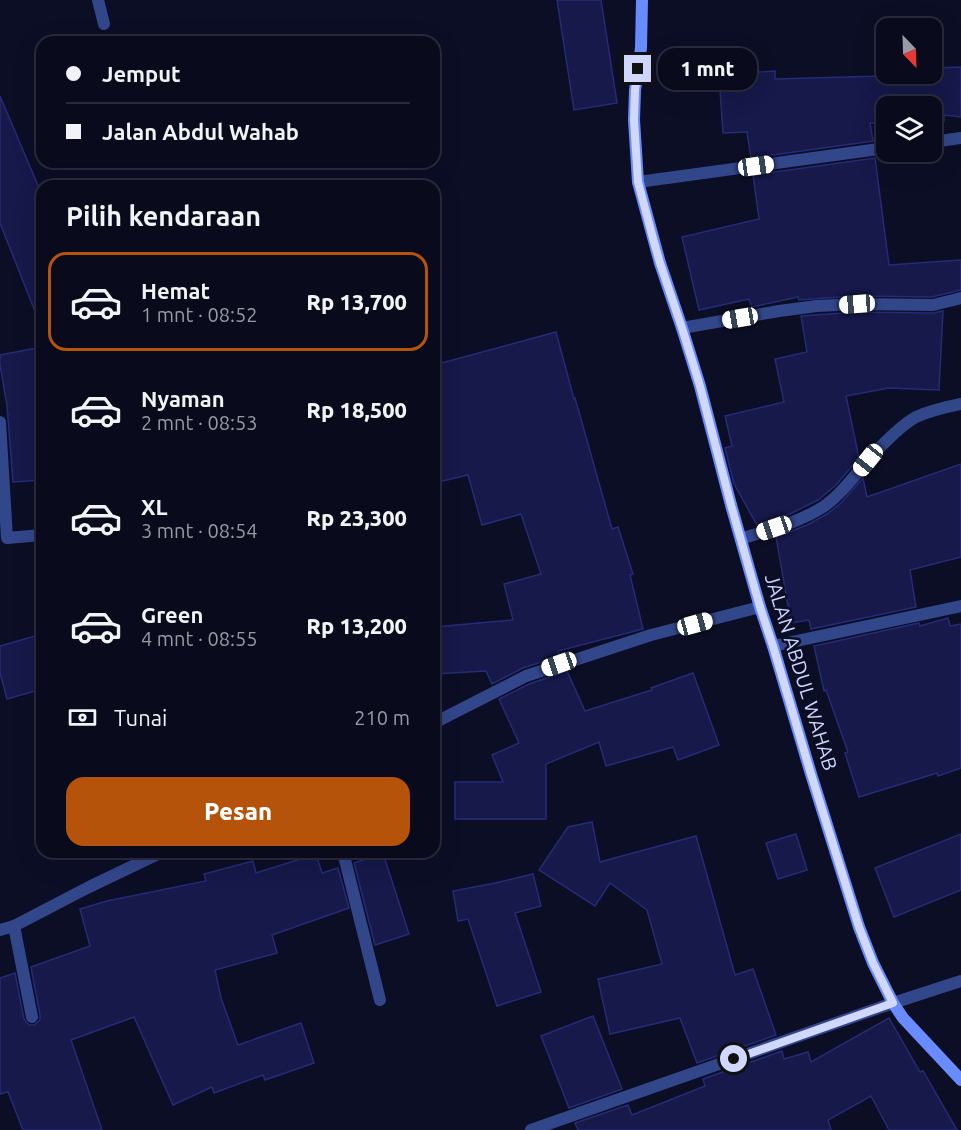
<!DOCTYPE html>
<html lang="id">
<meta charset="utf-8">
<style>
:root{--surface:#090a1c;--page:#121325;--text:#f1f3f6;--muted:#999aa3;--line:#292b3b;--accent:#b45309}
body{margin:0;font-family:Ubuntu,sans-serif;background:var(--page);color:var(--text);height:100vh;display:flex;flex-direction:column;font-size:22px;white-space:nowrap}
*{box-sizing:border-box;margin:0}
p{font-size:20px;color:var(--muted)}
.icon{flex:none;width:33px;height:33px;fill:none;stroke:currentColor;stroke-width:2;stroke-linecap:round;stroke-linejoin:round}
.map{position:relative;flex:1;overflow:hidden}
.details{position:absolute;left:36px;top:180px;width:404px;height:678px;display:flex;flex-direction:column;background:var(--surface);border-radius:18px;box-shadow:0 6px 24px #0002,0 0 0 2px var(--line)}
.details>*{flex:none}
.top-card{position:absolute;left:36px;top:36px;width:404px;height:132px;border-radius:18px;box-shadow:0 6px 24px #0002,0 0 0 2px var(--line);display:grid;align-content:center;height:132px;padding:0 30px;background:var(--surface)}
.needle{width:39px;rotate:157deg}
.buttons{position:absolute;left:876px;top:18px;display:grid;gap:12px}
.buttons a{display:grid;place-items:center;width:66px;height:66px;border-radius:12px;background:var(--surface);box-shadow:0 6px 24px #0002,0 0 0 2px var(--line);font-size:30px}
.end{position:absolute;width:27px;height:27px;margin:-14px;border:8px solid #d1d8ff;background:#111;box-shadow:0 0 0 3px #111}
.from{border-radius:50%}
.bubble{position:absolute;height:42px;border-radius:18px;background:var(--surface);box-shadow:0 6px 24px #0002,0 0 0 2px var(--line);font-size:20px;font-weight:800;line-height:42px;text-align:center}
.car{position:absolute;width:18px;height:36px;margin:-18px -9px;border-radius:8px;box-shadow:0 0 4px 2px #0007;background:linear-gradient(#fff 24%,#345 0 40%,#fff 0 76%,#345 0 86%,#fff 0)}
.top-card b{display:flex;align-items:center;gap:21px;height:57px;font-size:22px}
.top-card b+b{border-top:2px solid var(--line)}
.top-card i{width:15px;height:15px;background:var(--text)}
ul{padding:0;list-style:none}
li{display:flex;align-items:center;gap:18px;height:99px;margin:0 12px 9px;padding:0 18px;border:3px solid transparent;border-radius:18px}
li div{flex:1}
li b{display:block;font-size:22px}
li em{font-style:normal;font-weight:800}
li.active{border-color:var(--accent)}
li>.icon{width:54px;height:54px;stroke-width:1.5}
h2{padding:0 30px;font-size:27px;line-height:72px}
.pay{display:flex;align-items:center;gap:15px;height:66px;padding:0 30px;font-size:22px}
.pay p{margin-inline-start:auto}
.action{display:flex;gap:12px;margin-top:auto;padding:12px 30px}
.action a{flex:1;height:69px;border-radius:18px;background:var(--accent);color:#fff;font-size:24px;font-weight:800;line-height:69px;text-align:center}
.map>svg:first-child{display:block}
.building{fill:#161949;stroke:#252b77;stroke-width:1.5}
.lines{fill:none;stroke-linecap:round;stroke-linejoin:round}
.lane{stroke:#32468a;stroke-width:12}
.street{stroke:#32468a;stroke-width:12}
.secondary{stroke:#688cff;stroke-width:12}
.route{stroke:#d1d8ff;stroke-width:8}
.labels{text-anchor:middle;stroke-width:5;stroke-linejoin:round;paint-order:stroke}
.street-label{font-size:20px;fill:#d1d8ff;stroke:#0c0e26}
</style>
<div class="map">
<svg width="961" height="1130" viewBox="0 0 961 1130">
<rect width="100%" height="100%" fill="#0c0e26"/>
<g class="building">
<path d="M557,0H601L617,103L574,110Z"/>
<path d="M961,67V117L944,115V121H932V106H886V123H870L873,141L751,158L747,132L723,133L719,75L775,71V79L882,76V69H886V74H932V68Z"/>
<path d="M0,96L42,195V324H40L0,223Z"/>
<path d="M875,158L889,265L961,260V290L932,297L857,296L799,300L798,297L752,307L749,299L699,310L682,237L759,219L753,175Z"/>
<path d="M943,311L939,390L889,388L846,396L859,458L836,485L818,500L790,514L757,525L734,484L725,448L732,446L725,416L784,402L775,359L807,352L801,316L857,312L933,313Z"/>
<path d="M556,332L574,399L575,398L612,529L618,527L633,574L630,575L643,629L558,651L560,656L523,668L492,684L486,671L434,674V627L513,620L504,584L541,574L521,514L482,525L468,475L434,483V365Z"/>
<path d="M42,347V480L13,482L7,405L0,365V355Z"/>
<path d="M961,464V557L910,570L916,607L811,629L809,620L791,623L776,537L807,525L827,514L841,503L863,478L867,497Z"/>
<path d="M948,618L950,626L961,624V768L938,776L937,773L859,797L845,753L848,752L826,690L824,691L814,646L919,623L920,626Z"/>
<path d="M42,634V689L7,699L0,673V646Z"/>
<path d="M567,671L585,711L652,690L651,688L693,673L719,745L678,760L673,747L606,766L599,742L546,764V819H455V782H503L492,755L519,743L499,699L529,684Z"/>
<path d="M592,822L600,862L696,836L735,975L753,969L776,1035L697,1063L680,1018L610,1034L598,979L662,964L647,910L610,883L595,906L539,870L568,827Z"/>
<path d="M796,834L807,870L778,879L766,843Z"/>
<path d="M961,834V890L894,917L875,868Z"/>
<path d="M383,853L409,934L375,945L354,863Z"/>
<path d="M316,854L322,873L338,868L349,908L272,935L277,953L215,970L221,998L238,1045L301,1023L314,1063L265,1080L263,1075L214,1093L212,1087L173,1105L134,1017L71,1040L102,1130H23L8,1092L0,1094V978L15,973L24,1019L29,1025H34L40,1020V1015L31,967L90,946L80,909L107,901L206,881L204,874L253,861L256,873Z"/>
<path d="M533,874L541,906L515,913L541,992L497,1006L468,919L458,921L453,891L495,883Z"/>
<path d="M593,1016L622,1089L569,1108L541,1036Z"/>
<path d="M889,1018L920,1072L923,1071L957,1130H889L871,1096L828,1120L831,1130H578L575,1123L628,1105L632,1115L705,1086L703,1079L782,1051L784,1059L808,1052L811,1062Z"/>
</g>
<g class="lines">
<g class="lane">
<path d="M932,142L961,138"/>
<path d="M638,182L886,148"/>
</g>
<g class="street">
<path d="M98,0L104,24"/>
<path d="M682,328L779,311L817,306L857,304L933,305L961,298"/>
<path d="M0,422L7,538L42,535"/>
<path d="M741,539C768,530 798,523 823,507C841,495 854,476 868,460C880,447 901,425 916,417C930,411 946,407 961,404"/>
<path d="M773,646L961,606"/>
<path d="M434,723L526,676L651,635L760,607"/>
<path d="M343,852L380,1000"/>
<path d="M14,926L32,1017"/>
<path d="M0,930L14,926L89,887L162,852"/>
<path d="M531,1130L893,1003L961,981"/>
</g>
<path class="secondary" d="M642,0L641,48L635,90L634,120L638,182L660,263L682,328L700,386L731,505L760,607L773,646L811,774L859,927L873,963L893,1003L903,1018L961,1080"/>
</g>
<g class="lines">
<path class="route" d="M638,69L635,90L634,120L638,182L654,242L660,263L682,328L700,386L731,505L760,607L773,646L811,774L859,927L873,963L893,1003L734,1059"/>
</g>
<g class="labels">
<g class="street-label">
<text transform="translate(801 672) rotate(73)" y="7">JALAN ABDUL WAHAB</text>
</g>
</g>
</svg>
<div class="buttons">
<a><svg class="needle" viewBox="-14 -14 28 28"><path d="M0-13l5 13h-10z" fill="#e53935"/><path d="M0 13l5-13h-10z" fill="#999aa3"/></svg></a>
<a><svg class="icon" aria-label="layers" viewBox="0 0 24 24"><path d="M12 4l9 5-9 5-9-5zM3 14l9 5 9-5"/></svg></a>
</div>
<i class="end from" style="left:734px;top:1059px"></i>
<i class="end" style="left:638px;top:69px"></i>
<div class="bubble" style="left:658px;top:48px;width:99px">1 mnt</div>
<i class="car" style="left:756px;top:166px;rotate:82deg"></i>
<i class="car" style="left:857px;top:304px;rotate:266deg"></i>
<i class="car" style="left:740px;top:318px;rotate:260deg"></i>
<i class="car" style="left:868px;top:460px;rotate:219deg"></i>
<i class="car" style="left:774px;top:528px;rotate:251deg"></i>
<i class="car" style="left:695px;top:624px;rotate:75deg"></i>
<i class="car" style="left:559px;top:664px;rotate:251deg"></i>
<div class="top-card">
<b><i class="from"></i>Jemput</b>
<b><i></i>Jalan Abdul Wahab</b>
</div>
<section class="details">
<h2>Pilih kendaraan</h2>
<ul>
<li class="active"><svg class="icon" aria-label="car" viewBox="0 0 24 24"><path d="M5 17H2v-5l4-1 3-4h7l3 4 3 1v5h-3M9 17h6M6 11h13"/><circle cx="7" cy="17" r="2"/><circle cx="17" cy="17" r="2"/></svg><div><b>Hemat</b><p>1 mnt · 08:52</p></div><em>Rp 13,700</em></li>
<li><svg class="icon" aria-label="car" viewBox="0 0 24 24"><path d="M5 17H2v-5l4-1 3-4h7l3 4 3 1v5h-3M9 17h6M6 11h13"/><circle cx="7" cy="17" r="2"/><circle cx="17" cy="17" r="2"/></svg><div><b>Nyaman</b><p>2 mnt · 08:53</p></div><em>Rp 18,500</em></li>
<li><svg class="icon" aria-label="car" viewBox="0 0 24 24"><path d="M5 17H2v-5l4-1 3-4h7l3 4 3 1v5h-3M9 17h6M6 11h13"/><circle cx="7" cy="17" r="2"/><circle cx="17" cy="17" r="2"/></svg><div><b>XL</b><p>3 mnt · 08:54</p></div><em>Rp 23,300</em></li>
<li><svg class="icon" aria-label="car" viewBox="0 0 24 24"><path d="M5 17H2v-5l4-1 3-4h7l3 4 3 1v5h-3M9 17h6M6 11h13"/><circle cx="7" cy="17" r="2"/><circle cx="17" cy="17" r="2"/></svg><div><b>Green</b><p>4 mnt · 08:55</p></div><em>Rp 13,200</em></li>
</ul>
<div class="pay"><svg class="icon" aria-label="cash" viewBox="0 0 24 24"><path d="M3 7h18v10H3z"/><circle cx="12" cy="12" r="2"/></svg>Tunai<p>210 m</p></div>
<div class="action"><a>Pesan</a></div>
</section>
</div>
